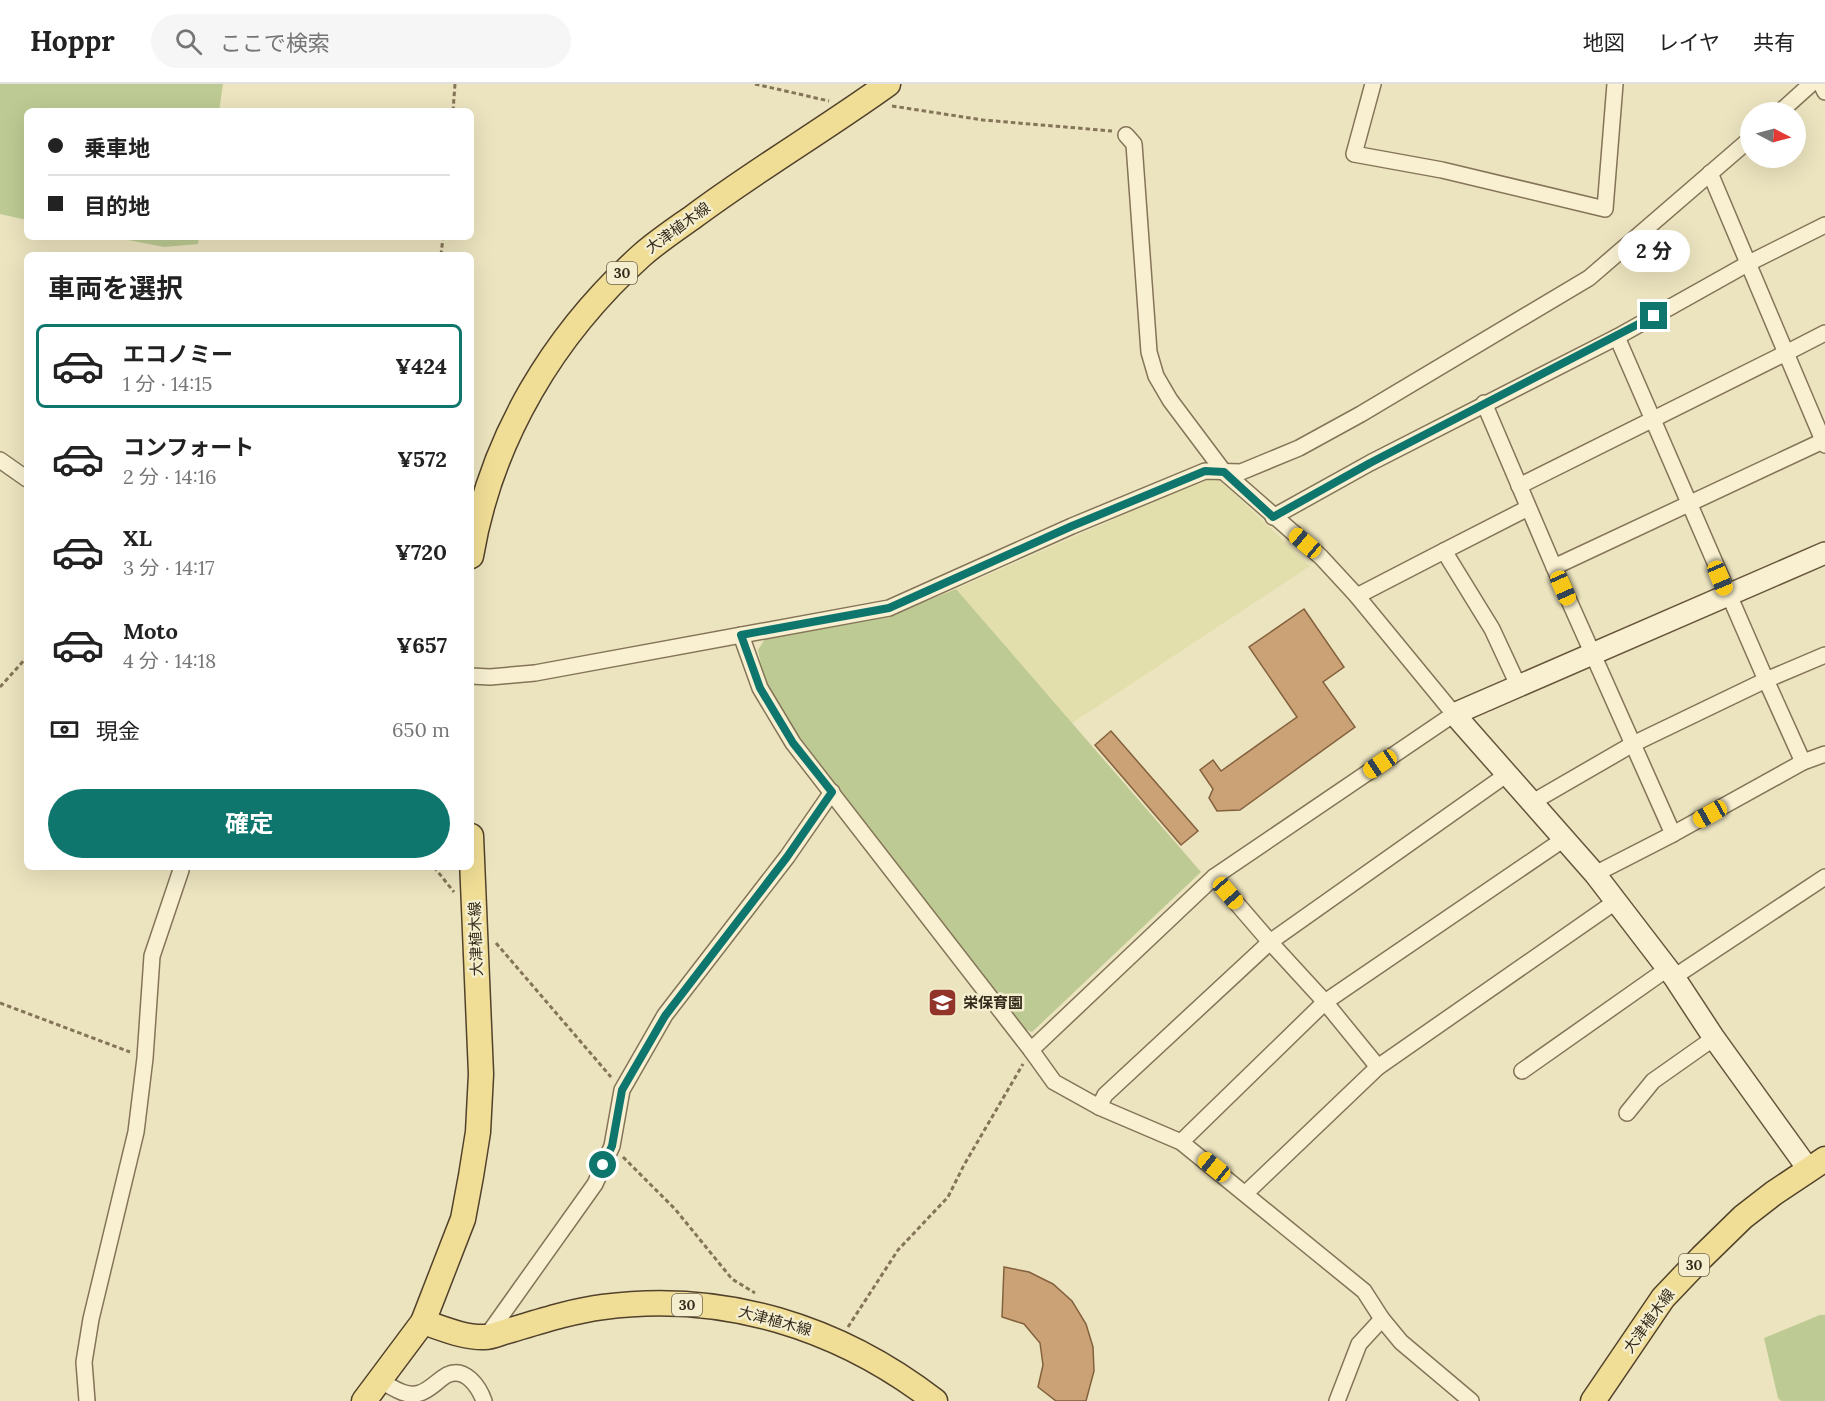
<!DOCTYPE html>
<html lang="ja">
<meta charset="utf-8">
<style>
:root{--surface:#fff;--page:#f6f6f6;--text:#222;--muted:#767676;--line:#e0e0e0;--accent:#0f766e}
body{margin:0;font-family:Lora,"Noto Sans JP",serif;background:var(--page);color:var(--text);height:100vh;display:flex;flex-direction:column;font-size:22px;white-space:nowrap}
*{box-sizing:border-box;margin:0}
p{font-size:20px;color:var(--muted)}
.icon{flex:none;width:33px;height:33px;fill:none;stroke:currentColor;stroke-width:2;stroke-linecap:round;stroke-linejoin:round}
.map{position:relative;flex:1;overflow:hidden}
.details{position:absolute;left:24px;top:168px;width:450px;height:618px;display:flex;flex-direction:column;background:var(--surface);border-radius:9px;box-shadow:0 6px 24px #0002}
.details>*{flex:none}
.top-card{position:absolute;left:24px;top:24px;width:450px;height:132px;border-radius:9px;box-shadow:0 6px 24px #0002;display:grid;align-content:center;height:132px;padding:0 24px;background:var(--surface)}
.needle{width:39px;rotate:96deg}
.controls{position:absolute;left:1740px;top:18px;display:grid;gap:12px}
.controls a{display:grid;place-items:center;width:66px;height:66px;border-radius:50%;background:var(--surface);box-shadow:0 6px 24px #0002;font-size:30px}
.end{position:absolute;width:27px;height:27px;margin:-14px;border:8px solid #0f766e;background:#fff;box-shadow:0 0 0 3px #fff}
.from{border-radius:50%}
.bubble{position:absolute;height:42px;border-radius:21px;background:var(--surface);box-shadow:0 6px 24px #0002;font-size:20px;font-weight:700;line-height:42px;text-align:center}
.car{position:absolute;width:18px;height:36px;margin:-18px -9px;border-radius:8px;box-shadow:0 0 4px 2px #0007;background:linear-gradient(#f5c518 24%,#345 0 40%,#f5c518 0 76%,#345 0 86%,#f5c518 0)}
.top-card b{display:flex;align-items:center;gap:21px;height:57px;font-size:22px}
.top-card b+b{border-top:2px solid var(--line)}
.top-card i{width:15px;height:15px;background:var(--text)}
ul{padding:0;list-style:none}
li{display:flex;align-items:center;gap:18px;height:84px;margin:0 12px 9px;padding:0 12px;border:3px solid transparent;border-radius:9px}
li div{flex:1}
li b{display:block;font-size:22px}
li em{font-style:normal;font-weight:700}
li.selected{border-color:var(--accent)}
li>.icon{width:54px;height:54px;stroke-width:1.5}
h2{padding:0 24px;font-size:27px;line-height:72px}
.pay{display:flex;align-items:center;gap:15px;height:66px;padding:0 24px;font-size:22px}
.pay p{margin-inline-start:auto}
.action{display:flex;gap:12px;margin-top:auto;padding:12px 24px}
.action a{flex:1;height:69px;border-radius:36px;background:var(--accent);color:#fff;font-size:24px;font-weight:700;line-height:69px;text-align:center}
header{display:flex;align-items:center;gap:36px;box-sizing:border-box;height:84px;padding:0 30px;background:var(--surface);border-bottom:2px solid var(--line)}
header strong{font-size:28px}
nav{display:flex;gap:33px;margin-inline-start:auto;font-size:21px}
.search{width:420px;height:54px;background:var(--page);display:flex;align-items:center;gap:15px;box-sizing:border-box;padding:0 21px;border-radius:33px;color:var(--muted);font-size:22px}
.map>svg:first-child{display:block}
.farmland{fill:#e2dfac}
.green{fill:#bdca93}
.building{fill:#caa275;stroke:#83613e;stroke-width:1.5}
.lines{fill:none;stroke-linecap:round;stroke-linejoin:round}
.street-casing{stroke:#847458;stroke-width:18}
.secondary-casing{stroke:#66553b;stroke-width:24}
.primary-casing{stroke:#52422c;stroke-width:27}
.path{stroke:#847458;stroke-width:3;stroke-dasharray:4.5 3;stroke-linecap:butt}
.street{stroke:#f8f0d1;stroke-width:15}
.secondary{stroke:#f8f0d1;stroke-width:21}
.primary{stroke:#f0de96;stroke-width:24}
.route{stroke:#0f766e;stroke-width:8}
.labels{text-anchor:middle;stroke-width:5;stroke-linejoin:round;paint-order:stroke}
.shield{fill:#f4edce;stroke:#6e6451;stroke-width:1.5}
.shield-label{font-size:14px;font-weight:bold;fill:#342a1c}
.street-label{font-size:15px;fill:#342a1c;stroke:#f4edce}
.poi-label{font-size:15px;font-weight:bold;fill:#342a1c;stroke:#f4edce;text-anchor:start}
</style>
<header>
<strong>Hoppr</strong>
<div class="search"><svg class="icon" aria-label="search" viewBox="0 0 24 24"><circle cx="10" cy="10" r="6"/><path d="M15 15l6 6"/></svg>ここで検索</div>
<nav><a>地図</a><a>レイヤ</a><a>共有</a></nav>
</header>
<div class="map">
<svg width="1825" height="1317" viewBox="0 0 1825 1317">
<rect width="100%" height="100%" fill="#ece4bf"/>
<path class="farmland" d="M1204,395L1220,396L1310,482L1072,639L956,505Z"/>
<g class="green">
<path d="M0,0H223L219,27H27V136L0,130Z"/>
<path d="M113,153H199L198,160L164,163Z"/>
<path d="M956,505L1201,788L1032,948L1024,945L799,652L765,601L758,566L766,553L890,532Z"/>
<path d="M1820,1231H1825V1317H1781L1778,1314L1764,1254Z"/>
</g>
<g class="building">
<path d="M1304,525L1344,583L1323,598L1355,643L1240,726L1217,727L1209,714L1213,705L1200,686L1213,676L1221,687L1297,633L1249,563Z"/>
<path d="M1111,647L1198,747L1181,761L1095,661Z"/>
<path d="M1004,1183L1029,1188L1053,1200L1072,1217L1086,1240L1093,1263L1094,1287L1086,1317H1056L1038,1303L1043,1281L1040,1259L1024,1240L1002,1233Z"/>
</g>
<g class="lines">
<defs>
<g id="street">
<path d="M1373,0L1354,70L1442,86L1605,125L1615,0"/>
<path d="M1821,0L1825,8"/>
<path d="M1780,28L1811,0"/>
<path d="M1710,89L1786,269L1825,249"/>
<path d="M1617,253L1766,596L1825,571"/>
<path d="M1484,319L1554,483L1673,750"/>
<path d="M0,376L27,395"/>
<path d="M1519,402L1786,269L1825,361"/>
<path d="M1273,433L1370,379L1617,253L1749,179L1825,141"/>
<path d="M1444,467L1528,424"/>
<path d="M1554,483L1825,356"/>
<path d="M1357,512L1444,467L1492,545L1518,601"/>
<path d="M741,551L760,604L793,659L1031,966L1054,998L1099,1023L1181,1058L1364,1207L1382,1235L1401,1258L1471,1317"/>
<path d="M471,592L490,593L535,589L889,524L1072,442L1205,387L1241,388L1299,364L1361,330L1589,194L1750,55"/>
<path d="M1506,691L1270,858L1325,918L1564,755"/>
<path d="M1531,719L1633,660L1766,596L1803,678"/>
<path d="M1595,790L1673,750L1803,678L1825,670"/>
<path d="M1674,893L1825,793"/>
<path d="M1031,966L1214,793L1454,630L1357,512L1321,473L1224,388L1170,316L1156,292L1149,268L1134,60L1126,51"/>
<path d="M1522,987L1667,885"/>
<path d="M1099,1023L1105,1011L1270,858L1214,793"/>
<path d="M1627,1029L1653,997L1714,954"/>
<path d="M1181,1058L1325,918L1378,983"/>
<path d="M1246,1109L1378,983L1615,818"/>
<path d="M486,1253L595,1100L612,1062L622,1006L665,931L787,773L832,708"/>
<path d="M381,1297C392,1303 406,1314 420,1309C430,1306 438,1296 447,1291C465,1282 479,1303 484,1317"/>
<path d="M87,1317L84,1278L91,1235L136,1048L145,974L152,872L181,786"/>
<path d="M1337,1317L1359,1260L1382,1235"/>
</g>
<path id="secondary" d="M1809,1086L1714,954L1674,893L1595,790L1454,630L1825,469"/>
<g id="primary">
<path d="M471,472C491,354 554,250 642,171C658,157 676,145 693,133C756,86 824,46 888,0"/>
<path d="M423,1238C442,1244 464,1254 485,1253C493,1253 502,1248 511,1246C541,1237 572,1227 603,1223C724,1207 839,1243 935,1317"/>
<path d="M364,1317L423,1238L463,1135L471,1092L478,1048L481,990L471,752"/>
<path d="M1593,1317L1663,1214L1702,1173L1743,1133L1774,1109L1825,1075"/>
</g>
</defs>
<use href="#street" class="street-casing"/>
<use href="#secondary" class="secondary-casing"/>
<use href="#primary" class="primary-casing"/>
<g class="path">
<path d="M755,0L829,17"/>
<path d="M892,22L983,36L1112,47"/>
<path d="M453,27L455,0"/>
<path d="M441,171L443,153"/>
<path d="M0,603L27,573"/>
<path d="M434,783L454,808"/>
<path d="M496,859L611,993"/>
<path d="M0,919L130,968"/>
<path d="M623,1073L675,1125L732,1195L755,1209"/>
<path d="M848,1243L898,1166L948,1113L964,1081L1023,980"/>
</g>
<use href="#street" class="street"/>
<use href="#secondary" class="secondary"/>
<use href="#primary" class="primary"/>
</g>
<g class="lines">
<path class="route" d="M603,1081L612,1062L622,1006L665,932L787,773L832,708L793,659L760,604L741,551L889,524L1072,442L1205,387L1224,388L1273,433L1370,379L1654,232"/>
</g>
<defs>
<symbol id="school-square" viewBox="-11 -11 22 22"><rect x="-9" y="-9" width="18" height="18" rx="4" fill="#923429" stroke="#f4edce"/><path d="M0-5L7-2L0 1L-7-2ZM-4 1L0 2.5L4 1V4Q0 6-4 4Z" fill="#fff"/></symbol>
</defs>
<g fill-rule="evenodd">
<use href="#school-square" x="926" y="902" width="33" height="33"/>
</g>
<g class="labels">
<g class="shield">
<rect x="607" y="178" width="30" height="22" rx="4.5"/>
<rect x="1679" y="1170" width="30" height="22" rx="4.5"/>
<rect x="672" y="1210" width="30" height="22" rx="4.5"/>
</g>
<g class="shield-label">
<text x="622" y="194">30</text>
<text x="1694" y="1186">30</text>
<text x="687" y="1226">30</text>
</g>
<g class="street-label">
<text transform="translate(678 144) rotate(-36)" y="5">大津植木線</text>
<text transform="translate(476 855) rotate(-92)" y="5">大津植木線</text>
<text transform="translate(775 1237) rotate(15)" y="5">大津植木線</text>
<text transform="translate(1649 1237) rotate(-54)" y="5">大津植木線</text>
</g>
<g class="poi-label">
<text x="963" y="924">栄保育園</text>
</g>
</g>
</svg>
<div class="controls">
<a><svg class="needle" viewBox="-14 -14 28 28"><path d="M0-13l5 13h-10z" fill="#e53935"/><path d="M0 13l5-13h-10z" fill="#767676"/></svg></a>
</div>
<i class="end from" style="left:603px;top:1081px"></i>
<i class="end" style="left:1654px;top:232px"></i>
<div class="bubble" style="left:1618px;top:146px;width:72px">2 分</div>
<i class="car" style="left:1305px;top:459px;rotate:310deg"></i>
<i class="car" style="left:1720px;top:494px;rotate:157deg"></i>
<i class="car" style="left:1563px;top:504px;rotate:156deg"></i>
<i class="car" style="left:1380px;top:680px;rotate:236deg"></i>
<i class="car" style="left:1710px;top:730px;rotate:241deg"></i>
<i class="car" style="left:1228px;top:809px;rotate:139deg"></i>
<i class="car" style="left:1214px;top:1083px;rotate:309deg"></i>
<div class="top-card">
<b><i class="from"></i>乗車地</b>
<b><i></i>目的地</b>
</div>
<section class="details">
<h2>車両を選択</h2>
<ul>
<li class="selected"><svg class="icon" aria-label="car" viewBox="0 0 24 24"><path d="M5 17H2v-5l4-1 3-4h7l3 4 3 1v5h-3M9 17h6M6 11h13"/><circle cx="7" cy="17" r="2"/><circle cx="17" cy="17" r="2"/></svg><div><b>エコノミー</b><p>1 分 · 14:15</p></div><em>¥424</em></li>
<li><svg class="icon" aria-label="car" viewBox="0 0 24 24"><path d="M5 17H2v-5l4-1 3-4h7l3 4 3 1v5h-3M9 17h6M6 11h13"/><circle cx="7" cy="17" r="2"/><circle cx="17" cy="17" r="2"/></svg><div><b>コンフォート</b><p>2 分 · 14:16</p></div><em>¥572</em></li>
<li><svg class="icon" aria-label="car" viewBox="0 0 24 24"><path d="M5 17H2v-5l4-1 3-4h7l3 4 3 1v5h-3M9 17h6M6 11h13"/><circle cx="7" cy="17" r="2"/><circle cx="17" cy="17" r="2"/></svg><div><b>XL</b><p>3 分 · 14:17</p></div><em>¥720</em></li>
<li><svg class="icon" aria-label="car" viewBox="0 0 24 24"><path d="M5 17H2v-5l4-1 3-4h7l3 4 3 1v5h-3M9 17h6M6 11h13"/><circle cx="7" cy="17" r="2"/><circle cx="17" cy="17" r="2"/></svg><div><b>Moto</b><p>4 分 · 14:18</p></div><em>¥657</em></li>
</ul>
<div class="pay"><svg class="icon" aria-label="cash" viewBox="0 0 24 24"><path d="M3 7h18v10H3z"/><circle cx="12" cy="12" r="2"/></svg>現金<p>650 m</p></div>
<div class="action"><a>確定</a></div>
</section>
</div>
